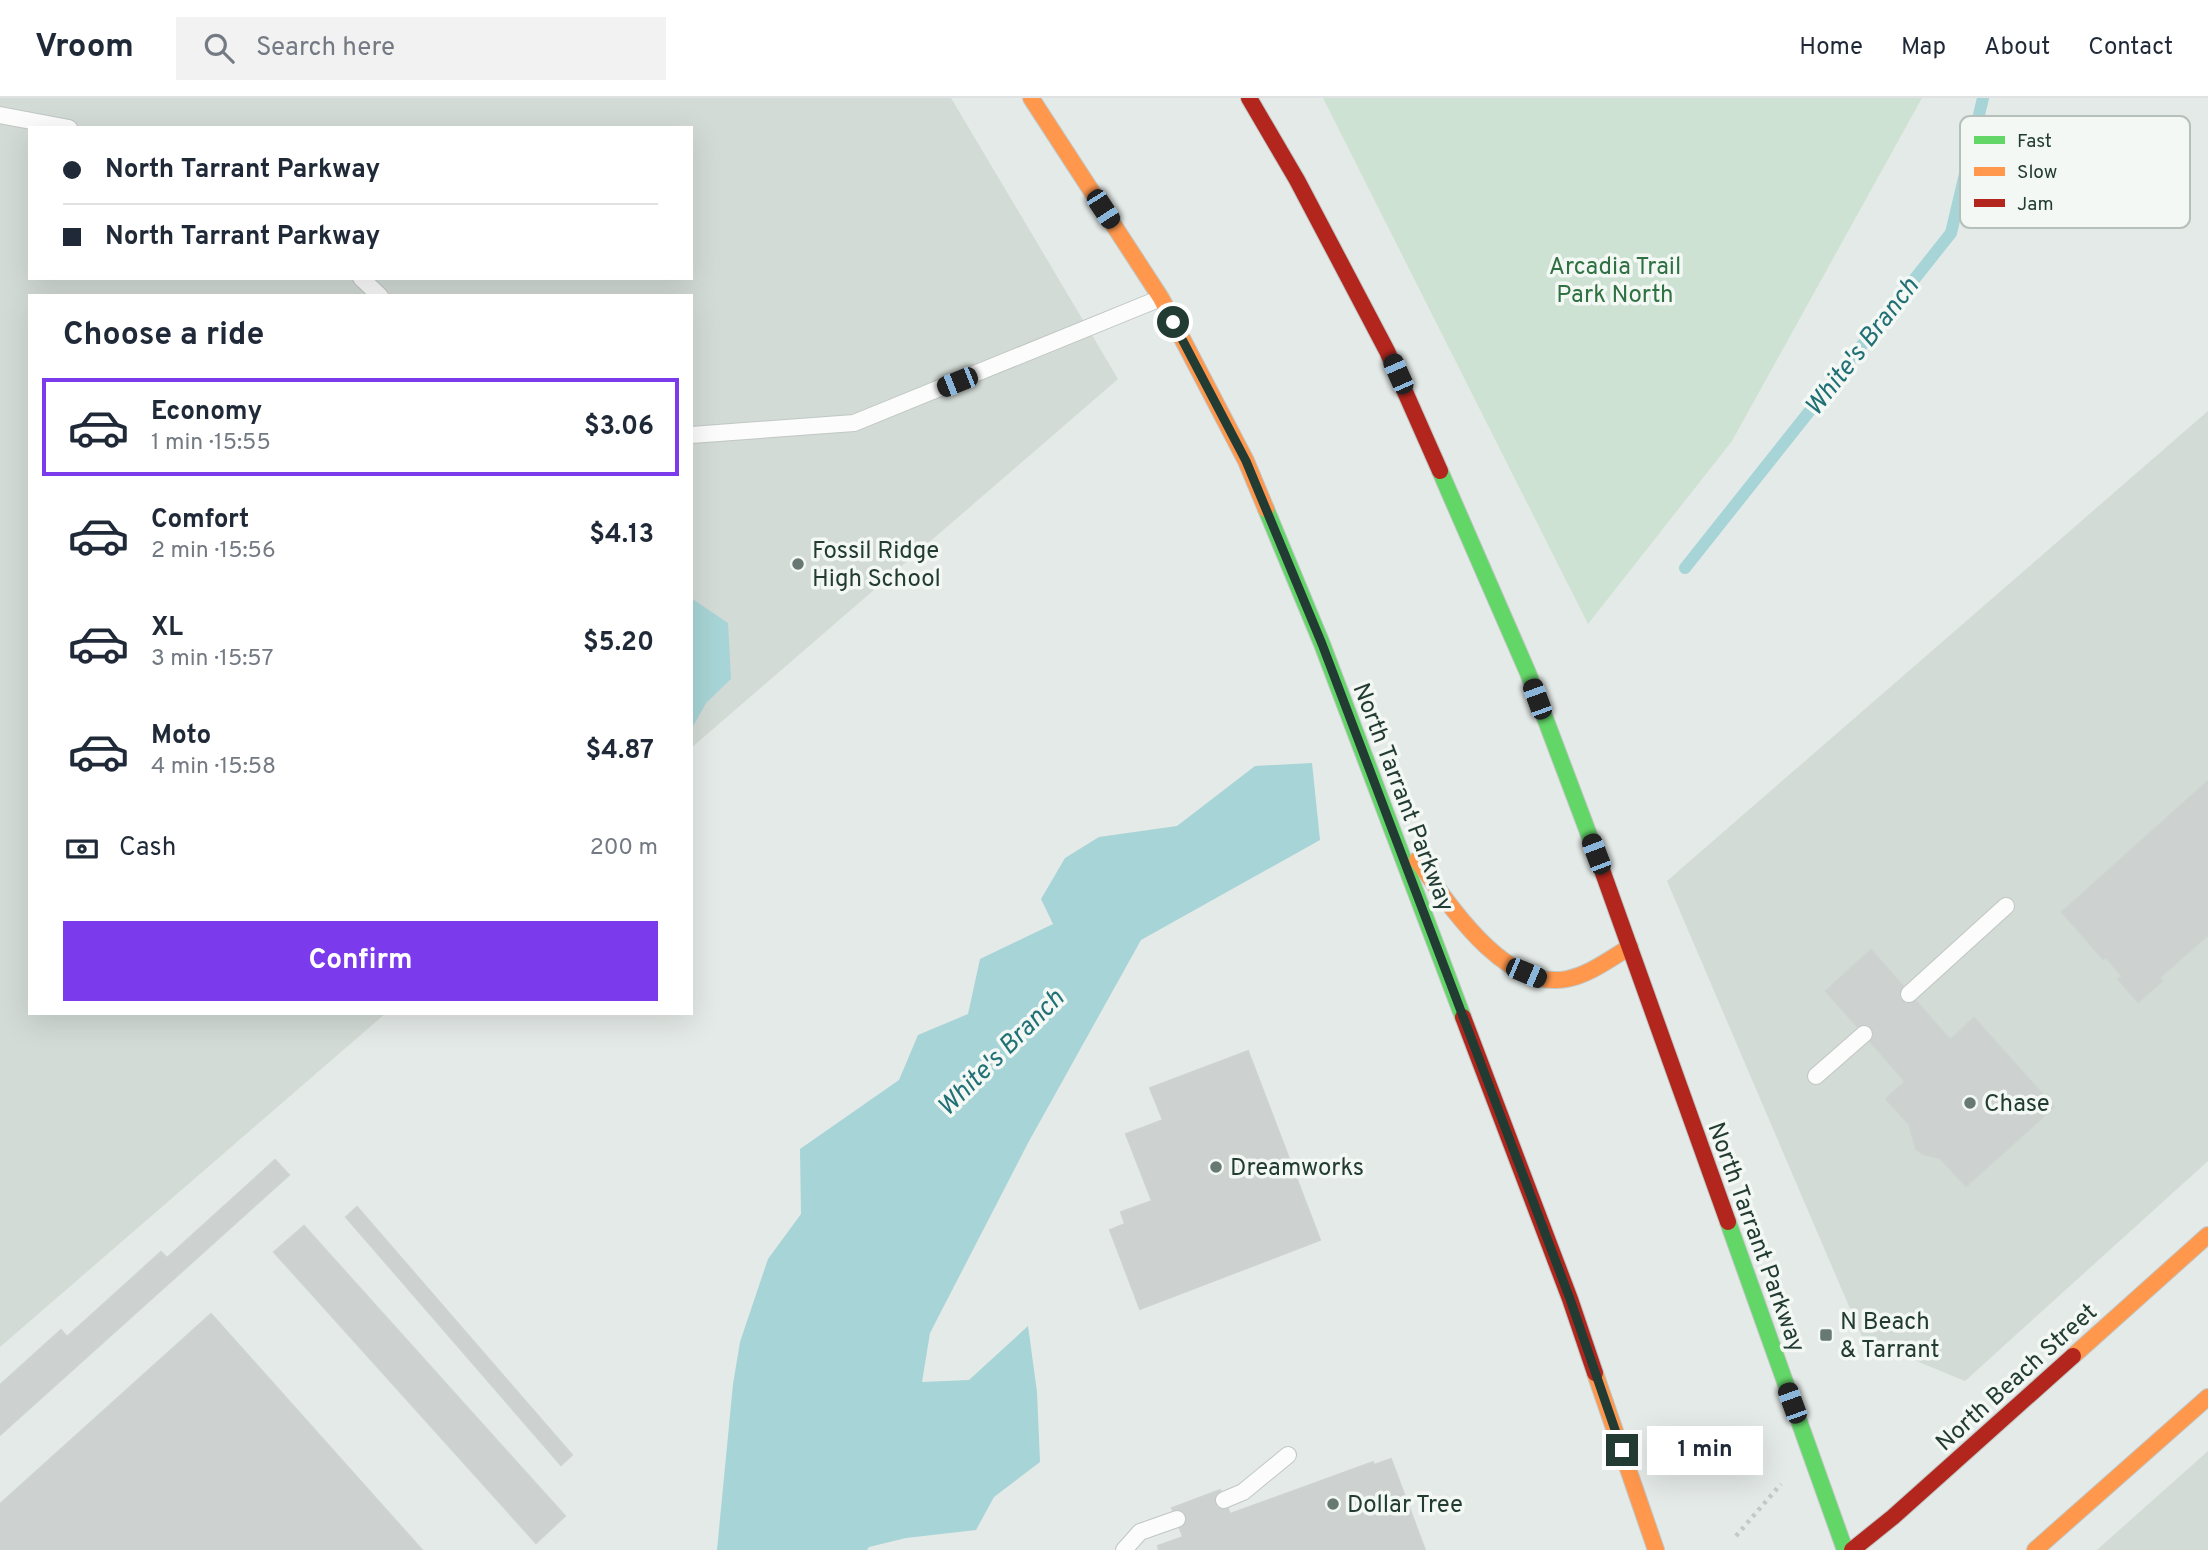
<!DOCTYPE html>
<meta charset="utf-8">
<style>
:root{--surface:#fff;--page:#f2f2f3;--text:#1f2937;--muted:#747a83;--line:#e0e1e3;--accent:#7c3aed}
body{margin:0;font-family:Overpass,sans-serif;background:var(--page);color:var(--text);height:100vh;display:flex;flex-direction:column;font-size:26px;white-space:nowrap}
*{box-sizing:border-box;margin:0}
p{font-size:23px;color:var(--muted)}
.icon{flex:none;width:38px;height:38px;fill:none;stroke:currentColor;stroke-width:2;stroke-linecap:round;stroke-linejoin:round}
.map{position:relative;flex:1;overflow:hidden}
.drawer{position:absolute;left:28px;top:196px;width:665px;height:721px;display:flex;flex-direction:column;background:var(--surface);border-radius:0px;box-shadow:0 7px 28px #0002}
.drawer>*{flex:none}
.top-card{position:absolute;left:28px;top:28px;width:665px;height:154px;border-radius:0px;box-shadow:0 7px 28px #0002;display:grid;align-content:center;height:154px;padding:0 35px;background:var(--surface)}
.end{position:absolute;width:32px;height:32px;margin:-16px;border:9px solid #233c33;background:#fff;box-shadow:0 0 0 4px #fff}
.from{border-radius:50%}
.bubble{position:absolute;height:49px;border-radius:0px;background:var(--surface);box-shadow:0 7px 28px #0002;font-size:23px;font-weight:700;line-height:49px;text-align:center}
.car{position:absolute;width:21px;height:42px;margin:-21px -10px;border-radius:9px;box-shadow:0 0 5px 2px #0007;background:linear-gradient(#222 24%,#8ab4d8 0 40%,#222 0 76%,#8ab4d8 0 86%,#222 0)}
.top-card b{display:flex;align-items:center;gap:24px;height:66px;font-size:26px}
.top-card b+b{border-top:2px solid var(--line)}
.top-card i{width:18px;height:18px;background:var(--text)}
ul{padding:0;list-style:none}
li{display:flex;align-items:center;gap:21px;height:98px;margin:0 14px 10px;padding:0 21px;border:4px solid transparent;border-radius:0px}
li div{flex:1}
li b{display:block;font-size:26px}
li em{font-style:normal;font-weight:700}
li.active{border-color:var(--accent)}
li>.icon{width:63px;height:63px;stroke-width:1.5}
h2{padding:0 35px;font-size:32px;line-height:84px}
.pay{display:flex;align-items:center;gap:18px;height:77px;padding:0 35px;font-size:26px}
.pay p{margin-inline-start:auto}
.button{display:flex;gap:14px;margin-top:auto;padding:14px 35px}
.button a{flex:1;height:80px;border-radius:0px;background:var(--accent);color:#fff;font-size:28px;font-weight:700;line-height:80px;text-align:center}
header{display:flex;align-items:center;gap:42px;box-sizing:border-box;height:98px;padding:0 35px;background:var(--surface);border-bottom:2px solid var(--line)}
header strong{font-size:33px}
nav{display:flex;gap:38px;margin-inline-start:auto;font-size:24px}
.search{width:490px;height:63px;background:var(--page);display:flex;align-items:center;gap:18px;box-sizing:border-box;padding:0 24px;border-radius:0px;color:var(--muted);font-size:26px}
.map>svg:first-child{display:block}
.built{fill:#d3dbd6;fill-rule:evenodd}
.green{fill:#cee2d3}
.water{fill:#a7d4d6}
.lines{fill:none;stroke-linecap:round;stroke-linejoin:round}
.stream{stroke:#a7d4d6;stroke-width:12}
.building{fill:#cdd2d0;stroke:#cdd3d0;stroke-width:2}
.lane-casing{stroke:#c1c7c4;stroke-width:18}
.fast-casing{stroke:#c0c7c4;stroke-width:18}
.slow-casing{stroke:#c0c7c4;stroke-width:18}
.jam-casing{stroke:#c0c7c4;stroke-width:18}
.path{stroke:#c1cac5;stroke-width:4.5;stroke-dasharray:3.5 5;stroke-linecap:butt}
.lane{stroke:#fbfcfb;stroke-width:16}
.fast{stroke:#63d668;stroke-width:16}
.slow{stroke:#ff974d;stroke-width:16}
.jam{stroke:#b3261e;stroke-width:16}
.route{stroke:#233c33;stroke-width:9}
.poi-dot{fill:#677972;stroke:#f3f8f5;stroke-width:2.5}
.labels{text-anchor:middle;stroke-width:7;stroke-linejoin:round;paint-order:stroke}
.park-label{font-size:24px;fill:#2f7142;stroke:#f3f8f5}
.poi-label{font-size:24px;fill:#233c33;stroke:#f3f8f5;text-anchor:start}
.street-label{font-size:24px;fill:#233c33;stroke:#f3f8f5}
.water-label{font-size:26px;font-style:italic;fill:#207076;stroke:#f3f8f5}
.key{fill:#f3f8f5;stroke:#b5c0bb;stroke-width:2}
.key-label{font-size:19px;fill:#233c33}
</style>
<header>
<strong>Vroom</strong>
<div class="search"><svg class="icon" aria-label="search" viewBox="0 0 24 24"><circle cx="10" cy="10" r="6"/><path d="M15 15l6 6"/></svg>Search here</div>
<nav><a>Home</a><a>Map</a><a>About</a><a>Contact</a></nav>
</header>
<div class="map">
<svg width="2208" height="1452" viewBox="0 0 2208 1452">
<rect width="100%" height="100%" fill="#e4eae7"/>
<g class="built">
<path d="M0,0H951L1118,281L691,650V198H30V915H386L0,1249ZM30,30H691V180H30Z"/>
<path d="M2208,313V1063L1965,1283L1863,1241L1667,783Z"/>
<path d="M2208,1353V1452H2097Z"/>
</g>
<path class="green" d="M1323,0H1922L1732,343L1588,526Z"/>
<g class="water">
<path d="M691,500L728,525L731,581L706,605L691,632Z"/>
<path d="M1312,665L1320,742L1141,842L1028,1045L930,1235L922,1284L969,1282L1028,1228L1037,1294L1040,1364L994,1399L976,1432L906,1440L869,1449L867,1452H717L733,1286L740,1244L768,1161L801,1116L800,1051L899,982L918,937L968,916L980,861L1053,826L1041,801L1065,760L1099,739L1177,728L1255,668Z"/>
</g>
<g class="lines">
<path class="stream" d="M1685,470L1951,135L1983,0"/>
</g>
<g class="building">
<path d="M2208,683V837L2159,880L2162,883L2138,904L2118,881L2122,878L2106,859L2103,861L2062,814Z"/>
<path d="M1871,852L1951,943L1905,983L1826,893Z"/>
<path d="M1974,920L2054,1009L1966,1088L1940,1060L1923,1056L1916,1051L1909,1026L1886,1001Z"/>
<path d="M1248,953L1320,1142L1140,1211L1110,1132L1125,1126L1121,1114L1152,1103L1126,1036L1163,1022L1150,990Z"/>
<path d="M275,1062L289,1077L0,1337V1287L61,1232L67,1239L161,1154L167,1160Z"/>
<path d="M357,1109L572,1357L561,1367L346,1119Z"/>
<path d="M304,1128L565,1418L536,1445L274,1154Z"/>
<path d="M211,1216L422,1452H0V1406Z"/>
<path d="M1391,1361L1425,1452H1159L1158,1448L1183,1439L1172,1410L1220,1392L1230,1416L1373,1364L1374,1367Z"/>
</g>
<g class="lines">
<defs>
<g id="lane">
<path d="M0,17L69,30"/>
<path d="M361,180L380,198"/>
<path d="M691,337L854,325L1161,200"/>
<path d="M1909,896L2006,808"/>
<path d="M1816,978L1864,936"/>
<path d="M1224,1402L1243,1394L1288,1357"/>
<path d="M1124,1452L1140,1434L1177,1421"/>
</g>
<g id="fast">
<path d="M1440,373L1528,575L1597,758"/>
<path d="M1266,411L1322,546L1463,919"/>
<path d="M1728,1124L1845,1452"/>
</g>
<g id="slow">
<path d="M1031,0L1161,200L1246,363L1266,411"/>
<path d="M1417,762C1449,806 1504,893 1567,881C1589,877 1611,860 1630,849"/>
<path d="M2073,1258L2208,1137"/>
<path d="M1595,1275L1656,1452"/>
<path d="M2035,1452L2208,1299"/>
</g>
<g id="jam">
<path d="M1249,0L1297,82L1387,253L1440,373"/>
<path d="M1597,758L1728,1124"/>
<path d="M1463,919L1570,1201L1595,1275"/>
<path d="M1852,1452L1893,1419L2073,1258"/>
</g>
</defs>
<use href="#lane" class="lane-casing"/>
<use href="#fast" class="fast-casing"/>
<use href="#slow" class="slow-casing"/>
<use href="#jam" class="jam-casing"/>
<path class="path" d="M1736,1438L1781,1386"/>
<use href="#lane" class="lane"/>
<use href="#fast" class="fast"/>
<use href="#slow" class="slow"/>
<use href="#jam" class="jam"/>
</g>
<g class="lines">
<path class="route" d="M1173,224L1246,363L1322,546L1570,1201L1622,1352"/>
</g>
<g class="poi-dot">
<circle cx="798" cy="466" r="7"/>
<circle cx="1970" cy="1005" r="7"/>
<circle cx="1216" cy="1069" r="7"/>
<rect x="1819" y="1230" width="14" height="14" rx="3.5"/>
<circle cx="1333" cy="1406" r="7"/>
</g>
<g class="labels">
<g class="park-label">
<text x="1615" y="176">Arcadia Trail<tspan x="1615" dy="28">Park North</tspan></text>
</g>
<g class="poi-label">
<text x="812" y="460">Fossil Ridge<tspan x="812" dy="28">High School</tspan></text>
<text x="1984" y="1013">Chase</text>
<text x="1230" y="1077">Dreamworks</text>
<text x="1840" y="1231">N Beach<tspan x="1840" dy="28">&amp; Tarrant</tspan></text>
<text x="1347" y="1414">Dollar Tree</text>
</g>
<g class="street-label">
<text transform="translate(1404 699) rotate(69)" y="8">North Tarrant Parkway</text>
<text transform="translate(1757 1139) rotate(70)" y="8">North Tarrant Parkway</text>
<text transform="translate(2016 1279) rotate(-42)" y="8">North Beach Street</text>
</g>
<g class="water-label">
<text transform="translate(1861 248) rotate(-52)" y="9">White's Branch</text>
<text transform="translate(1000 954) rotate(-45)" y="9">White's Branch</text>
</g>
</g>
<rect x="1960" y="18" width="230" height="112" rx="10" class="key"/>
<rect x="1974" y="38" width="31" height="8" fill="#63d668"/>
<rect x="1974" y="69" width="31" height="9" fill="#ff974d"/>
<rect x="1974" y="101" width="31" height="8" fill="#b3261e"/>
<g class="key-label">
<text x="2017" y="49">Fast</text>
<text x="2017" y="80">Slow</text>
<text x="2017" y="112">Jam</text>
</g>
</svg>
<i class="end from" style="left:1173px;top:224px"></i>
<i class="end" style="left:1622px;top:1352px"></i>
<div class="bubble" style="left:1647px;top:1328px;width:116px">1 min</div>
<i class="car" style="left:1103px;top:111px;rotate:147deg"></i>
<i class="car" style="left:1398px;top:276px;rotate:336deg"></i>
<i class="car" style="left:957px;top:284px;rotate:248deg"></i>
<i class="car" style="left:1537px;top:601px;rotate:340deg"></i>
<i class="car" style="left:1596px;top:756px;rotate:339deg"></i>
<i class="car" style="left:1526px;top:875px;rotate:113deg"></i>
<i class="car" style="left:1792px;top:1305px;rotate:340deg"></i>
<div class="top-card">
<b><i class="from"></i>North Tarrant Parkway</b>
<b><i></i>North Tarrant Parkway</b>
</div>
<section class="drawer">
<h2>Choose a ride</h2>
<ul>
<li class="active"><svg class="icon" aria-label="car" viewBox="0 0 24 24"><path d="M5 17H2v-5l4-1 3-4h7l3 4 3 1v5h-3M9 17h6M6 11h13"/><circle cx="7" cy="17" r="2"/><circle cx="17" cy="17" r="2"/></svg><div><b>Economy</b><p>1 min · 15:55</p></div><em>$3.06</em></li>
<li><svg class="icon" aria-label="car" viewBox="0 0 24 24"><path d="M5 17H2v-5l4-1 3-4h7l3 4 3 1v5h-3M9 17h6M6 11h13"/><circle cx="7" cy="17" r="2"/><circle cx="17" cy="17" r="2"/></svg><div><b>Comfort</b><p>2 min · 15:56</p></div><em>$4.13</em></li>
<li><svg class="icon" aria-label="car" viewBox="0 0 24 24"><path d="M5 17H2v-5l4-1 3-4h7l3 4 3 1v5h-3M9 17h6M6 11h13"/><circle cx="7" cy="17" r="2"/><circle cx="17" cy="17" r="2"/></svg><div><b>XL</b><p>3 min · 15:57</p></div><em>$5.20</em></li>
<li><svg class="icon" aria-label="car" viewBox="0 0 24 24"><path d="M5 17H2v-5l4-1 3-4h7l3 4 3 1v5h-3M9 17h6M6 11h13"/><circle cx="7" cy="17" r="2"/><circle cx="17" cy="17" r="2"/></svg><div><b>Moto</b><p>4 min · 15:58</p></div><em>$4.87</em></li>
</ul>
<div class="pay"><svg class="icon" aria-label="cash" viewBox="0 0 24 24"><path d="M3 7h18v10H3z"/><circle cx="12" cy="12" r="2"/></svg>Cash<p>200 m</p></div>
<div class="button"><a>Confirm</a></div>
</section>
</div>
